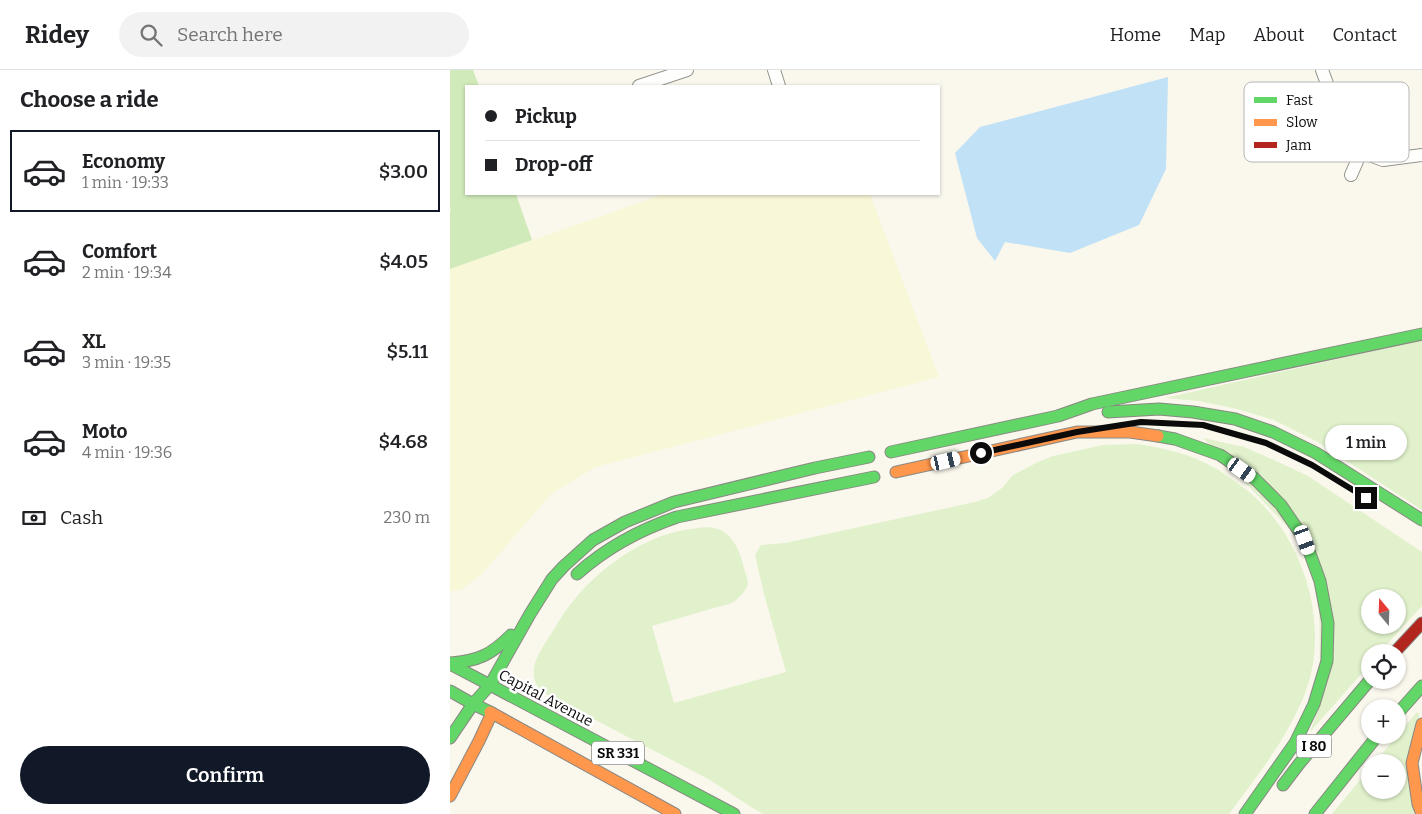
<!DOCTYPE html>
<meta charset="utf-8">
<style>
:root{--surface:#fff;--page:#f2f2f2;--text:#202124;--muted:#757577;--line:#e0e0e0;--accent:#111827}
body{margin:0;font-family:Bitter,serif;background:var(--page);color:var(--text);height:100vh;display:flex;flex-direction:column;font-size:19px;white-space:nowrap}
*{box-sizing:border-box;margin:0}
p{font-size:16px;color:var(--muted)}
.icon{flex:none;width:28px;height:28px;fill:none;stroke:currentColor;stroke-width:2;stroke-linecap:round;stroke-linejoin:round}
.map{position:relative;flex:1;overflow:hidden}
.details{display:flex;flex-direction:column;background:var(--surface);width:450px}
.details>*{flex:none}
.top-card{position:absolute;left:15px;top:15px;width:475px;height:110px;border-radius:0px;box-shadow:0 1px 4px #0004;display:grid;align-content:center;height:110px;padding:0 20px;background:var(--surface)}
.needle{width:32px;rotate:341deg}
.fabs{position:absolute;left:911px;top:519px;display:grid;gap:10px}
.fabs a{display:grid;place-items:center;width:45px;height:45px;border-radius:50%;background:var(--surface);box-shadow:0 1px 4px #0004;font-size:25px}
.end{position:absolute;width:22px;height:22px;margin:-11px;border:6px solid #0b0b0b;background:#fff;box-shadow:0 0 0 2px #fff}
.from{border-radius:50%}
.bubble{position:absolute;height:35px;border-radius:18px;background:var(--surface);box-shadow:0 1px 4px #0004;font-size:16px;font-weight:600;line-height:35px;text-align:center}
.car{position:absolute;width:15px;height:30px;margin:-15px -8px;border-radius:6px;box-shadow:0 0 4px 1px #0007;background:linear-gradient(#fff 24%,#345 0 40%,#fff 0 76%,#345 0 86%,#fff 0)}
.top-card b{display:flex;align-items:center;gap:18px;height:48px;font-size:19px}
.top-card b+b{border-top:1px solid var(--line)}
.top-card i{width:12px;height:12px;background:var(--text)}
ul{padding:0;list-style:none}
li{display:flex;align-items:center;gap:15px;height:82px;margin:0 10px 8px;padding:0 10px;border:2px solid transparent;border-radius:0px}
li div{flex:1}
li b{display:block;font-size:19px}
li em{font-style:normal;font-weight:600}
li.selected{border-color:var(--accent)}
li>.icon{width:45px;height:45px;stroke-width:1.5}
h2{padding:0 20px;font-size:22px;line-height:60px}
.pay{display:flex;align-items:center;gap:12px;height:55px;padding:0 20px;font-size:19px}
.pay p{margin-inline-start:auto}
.primary-button{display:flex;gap:10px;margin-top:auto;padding:10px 20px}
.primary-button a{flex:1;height:58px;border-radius:30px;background:var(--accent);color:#fff;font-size:20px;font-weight:600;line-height:58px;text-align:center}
header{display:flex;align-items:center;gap:30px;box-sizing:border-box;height:70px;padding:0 25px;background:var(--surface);border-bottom:1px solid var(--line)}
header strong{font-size:24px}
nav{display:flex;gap:28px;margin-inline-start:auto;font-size:18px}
.search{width:350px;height:45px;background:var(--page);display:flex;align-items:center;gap:12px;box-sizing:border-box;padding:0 18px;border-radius:28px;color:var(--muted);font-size:19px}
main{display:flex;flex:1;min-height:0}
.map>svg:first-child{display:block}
.farmland{fill:#f8f7d8}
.green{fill:#e0f1cb;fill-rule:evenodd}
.forest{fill:#d0eab9}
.water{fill:#c1e1f7}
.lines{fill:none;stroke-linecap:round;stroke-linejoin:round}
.street-casing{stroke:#93928d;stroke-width:14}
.fast-casing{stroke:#898883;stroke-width:13}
.slow-casing{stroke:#898883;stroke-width:13}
.jam-casing{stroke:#898883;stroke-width:13}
.street{stroke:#fefefc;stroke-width:12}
.fast{stroke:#63d668;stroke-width:11}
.slow{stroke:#ff974d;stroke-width:11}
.jam{stroke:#b3261e;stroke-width:11}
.route{stroke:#0b0b0b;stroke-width:6}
.labels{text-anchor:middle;stroke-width:5;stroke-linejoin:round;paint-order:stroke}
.shield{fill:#fff;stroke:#545454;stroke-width:1}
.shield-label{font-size:14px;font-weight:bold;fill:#0b0b0b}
.street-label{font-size:15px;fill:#0b0b0b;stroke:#fff}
.key{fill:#fff;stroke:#b6b6b6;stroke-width:1}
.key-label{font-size:14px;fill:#0b0b0b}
</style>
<header>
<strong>Ridey</strong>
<div class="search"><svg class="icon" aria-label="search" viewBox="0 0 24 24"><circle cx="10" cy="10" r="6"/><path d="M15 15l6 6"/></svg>Search here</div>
<nav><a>Home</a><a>Map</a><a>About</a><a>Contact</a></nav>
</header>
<main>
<section class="details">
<h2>Choose a ride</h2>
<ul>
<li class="selected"><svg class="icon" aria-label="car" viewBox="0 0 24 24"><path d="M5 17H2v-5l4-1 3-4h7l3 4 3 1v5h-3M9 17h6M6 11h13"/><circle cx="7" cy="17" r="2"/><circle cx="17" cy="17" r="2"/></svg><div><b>Economy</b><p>1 min · 19:33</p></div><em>$3.00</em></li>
<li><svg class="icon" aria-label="car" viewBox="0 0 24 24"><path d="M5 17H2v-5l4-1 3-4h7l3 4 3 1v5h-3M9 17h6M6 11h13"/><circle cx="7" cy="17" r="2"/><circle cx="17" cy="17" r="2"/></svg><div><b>Comfort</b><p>2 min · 19:34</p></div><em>$4.05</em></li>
<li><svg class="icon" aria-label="car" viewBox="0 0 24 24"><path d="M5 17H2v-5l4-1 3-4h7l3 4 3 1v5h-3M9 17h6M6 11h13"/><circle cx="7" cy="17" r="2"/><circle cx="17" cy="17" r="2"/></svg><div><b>XL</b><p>3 min · 19:35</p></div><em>$5.11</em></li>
<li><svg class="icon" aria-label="car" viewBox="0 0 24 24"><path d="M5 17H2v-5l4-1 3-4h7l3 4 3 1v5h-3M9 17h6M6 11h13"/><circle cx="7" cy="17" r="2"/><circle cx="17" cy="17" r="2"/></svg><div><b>Moto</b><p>4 min · 19:36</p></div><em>$4.68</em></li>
</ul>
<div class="pay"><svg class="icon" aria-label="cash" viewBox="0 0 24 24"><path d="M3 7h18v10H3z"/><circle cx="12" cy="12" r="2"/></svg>Cash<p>230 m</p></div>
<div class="primary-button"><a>Confirm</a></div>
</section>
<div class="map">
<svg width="972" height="744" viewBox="0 0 972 744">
<rect width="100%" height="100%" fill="#faf8ed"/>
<path class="farmland" d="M214,124H420L489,307L146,397L101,424L33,503L11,520L0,521V199Z"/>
<g class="green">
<path d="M972,270V440L866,371L824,350L787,339L749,331L715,328Z"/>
<path d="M753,368L794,377L826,391L858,406L972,482V536L930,582H920V594L860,662L870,634L869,490ZM920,528H948V555H920Z"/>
<path d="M688,374C710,378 733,382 753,392C759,394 764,398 770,401C783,410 797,419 809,431C858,480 880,561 854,626C836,670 807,706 779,744H313L301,737L260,710L92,622C74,602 89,583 101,564C108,553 115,540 124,530C151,497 191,468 234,460C244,459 255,456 264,458C284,462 291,484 295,502C296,505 298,510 298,513C298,519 290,527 285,531C280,535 270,536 264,538C243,544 223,550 202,556L224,633L336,602L314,524L305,485L311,475L335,473L525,432L538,428L552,418L563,405L588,392L603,386L653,375Z"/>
<path d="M967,642L969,644L964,744H882L920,698V720H948V692H925Z"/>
</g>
<path class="forest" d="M0,0H23L29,16H16V124H66L82,170L0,199V141L1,140L0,137Z"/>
<path class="water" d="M718,7L716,99L689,155L620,183L555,172L545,191L527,168L505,83L530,57Z"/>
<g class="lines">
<defs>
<g id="street">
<path d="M324,0L329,16"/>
<path d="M872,0L895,63L903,74L911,82L933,90L972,85"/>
<path d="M189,16L237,0"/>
<path d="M901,105L911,82"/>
</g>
<g id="fast">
<path d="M658,342L709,339L743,342L785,349L823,362L866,383L972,450"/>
<path d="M708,366L725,369L770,385L804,408L831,435L855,470L870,511L878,553L877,591L864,634L845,673L795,744"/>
<path d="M441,382L608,346L642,334L972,264"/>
<path d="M127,504C157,477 189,460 227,447L424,407"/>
<path d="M0,593C28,591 41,585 61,565"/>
<path d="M0,594L40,615"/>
<path d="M40,615L284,744"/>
<path d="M0,621L23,634"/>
<path d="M40,642L23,634L40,615L80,544L102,509L114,496L143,470L175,452L224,432L365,398L419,387"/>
<path d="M948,643L972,616"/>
<path d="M0,668L23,634"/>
<path d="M833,715L849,694L920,610"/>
<path d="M865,744L928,665"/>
</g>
<g id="slow">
<path d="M446,402L627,362H680L708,366"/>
<path d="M40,642L225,744"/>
<path d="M972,654L962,693L968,734L972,744"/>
<path d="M0,726L29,671L42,643"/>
</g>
<path id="jam" d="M945,582L972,553"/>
</defs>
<use href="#street" class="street-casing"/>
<use href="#fast" class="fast-casing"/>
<use href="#slow" class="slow-casing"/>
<use href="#jam" class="jam-casing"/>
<use href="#street" class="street"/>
<use href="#fast" class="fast"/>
<use href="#slow" class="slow"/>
<use href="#jam" class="jam"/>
</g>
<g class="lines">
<path class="route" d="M531,383L627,362L691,352L753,355L816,373L862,395L916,428"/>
</g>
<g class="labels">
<g class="shield">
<rect x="846.5" y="664.5" width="35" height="23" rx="4"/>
<rect x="142" y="671.5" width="52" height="23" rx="4"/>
</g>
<g class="shield-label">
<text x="864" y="681">I 80</text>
<text x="168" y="688">SR 331</text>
</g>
<g class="street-label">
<text transform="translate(96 628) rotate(28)" y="5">Capital Avenue</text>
</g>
</g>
<rect x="794" y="12" width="165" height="80" rx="8" class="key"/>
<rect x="804" y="27" width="23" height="6" fill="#63d668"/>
<rect x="804" y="49" width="23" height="7" fill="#ff974d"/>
<rect x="804" y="72" width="23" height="6" fill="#b3261e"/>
<g class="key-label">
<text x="836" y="35">Fast</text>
<text x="836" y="57">Slow</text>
<text x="836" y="80">Jam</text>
</g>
</svg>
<div class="fabs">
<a><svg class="needle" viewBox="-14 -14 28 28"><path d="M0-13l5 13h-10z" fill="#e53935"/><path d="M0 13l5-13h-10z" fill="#757577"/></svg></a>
<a><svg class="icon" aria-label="locate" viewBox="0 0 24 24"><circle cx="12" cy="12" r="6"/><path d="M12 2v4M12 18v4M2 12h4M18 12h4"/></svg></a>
<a>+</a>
<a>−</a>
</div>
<i class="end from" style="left:531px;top:383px"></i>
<i class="end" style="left:916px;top:428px"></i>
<div class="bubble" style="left:875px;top:355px;width:82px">1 min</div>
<i class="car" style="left:496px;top:391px;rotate:77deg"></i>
<i class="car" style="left:792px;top:400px;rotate:125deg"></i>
<i class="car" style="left:855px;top:470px;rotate:160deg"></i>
<div class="top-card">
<b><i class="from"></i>Pickup</b>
<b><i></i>Drop-off</b>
</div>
</div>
</main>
